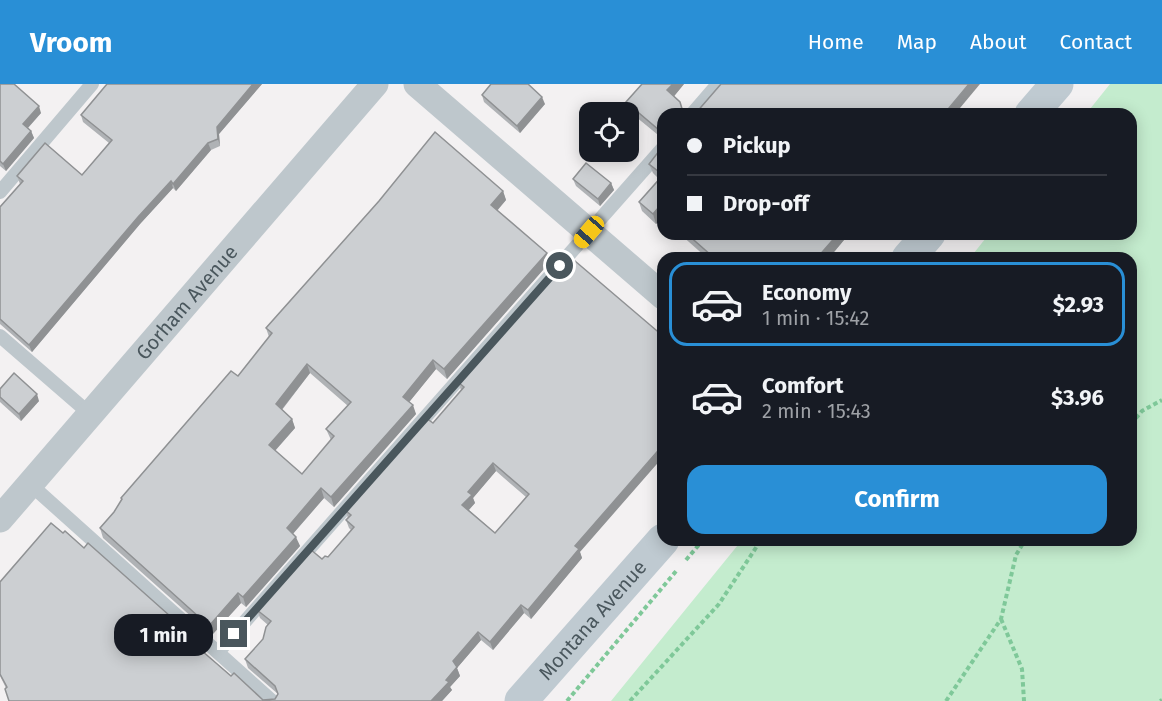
<!DOCTYPE html>
<meta charset="utf-8">
<style>
:root{--surface:#171b24;--page:#242831;--text:#f1f3f6;--muted:#9ea1a6;--line:#363941;--accent:#298fd6}
body{margin:0;font-family:"Fira Sans",sans-serif;background:var(--page);color:var(--text);height:100vh;display:flex;flex-direction:column;font-size:22px;white-space:nowrap}
*{box-sizing:border-box;margin:0}
p{font-size:20px;color:var(--muted)}
.icon{flex:none;width:33px;height:33px;fill:none;stroke:currentColor;stroke-width:2;stroke-linecap:round;stroke-linejoin:round}
.map{position:relative;flex:1;overflow:hidden}
.side{position:absolute;left:657px;top:168px;width:480px;height:294px;display:flex;flex-direction:column;background:var(--surface);border-radius:18px;box-shadow:0 3px 15px #0003}
.side>*{flex:none}
.banner{position:absolute;left:657px;top:24px;width:480px;height:132px;border-radius:18px;box-shadow:0 3px 15px #0003;display:grid;align-content:center;height:132px;padding:0 30px;background:var(--surface)}
.fabs{position:absolute;left:579px;top:18px;display:grid;gap:12px}
.fabs a{display:grid;place-items:center;width:60px;height:60px;border-radius:12px;background:var(--surface);box-shadow:0 3px 15px #0003;font-size:30px}
.end{position:absolute;width:27px;height:27px;margin:-14px;border:8px solid #4a575d;background:#fff;box-shadow:0 0 0 3px #fff}
.from{border-radius:50%}
.bubble{position:absolute;height:42px;border-radius:18px;background:var(--surface);box-shadow:0 3px 15px #0003;font-size:20px;font-weight:700;line-height:42px;text-align:center}
.car{position:absolute;width:18px;height:36px;margin:-18px -9px;border-radius:8px;box-shadow:0 0 4px 2px #0007;background:linear-gradient(#f5c518 24%,#345 0 40%,#f5c518 0 76%,#345 0 86%,#f5c518 0)}
.banner b{display:flex;align-items:center;gap:21px;height:57px;font-size:22px}
.banner b+b{border-top:2px solid var(--line)}
.banner i{width:15px;height:15px;background:var(--text)}
ul{padding:10px 0 0;list-style:none}
li{display:flex;align-items:center;gap:18px;height:84px;margin:0 12px 9px;padding:0 18px;border:3px solid transparent;border-radius:18px}
li div{flex:1}
li b{display:block;font-size:22px}
li em{font-style:normal;font-weight:700}
li.active{border-color:var(--accent)}
li>.icon{width:54px;height:54px;stroke-width:1.5}
.button{display:flex;gap:12px;margin-top:auto;padding:12px 30px}
.button a{flex:1;height:69px;border-radius:18px;background:var(--accent);color:#fff;font-size:24px;font-weight:700;line-height:69px;text-align:center}
header{display:flex;align-items:center;gap:36px;box-sizing:border-box;height:84px;padding:0 30px;background:var(--accent);color:#fff}
header strong{font-size:28px}
nav{display:flex;gap:33px;margin-inline-start:auto;font-size:21px}
.map>svg:first-child{display:block}
.green{fill:#c4ecce}
.lines{fill:none;stroke-linecap:round;stroke-linejoin:round}
.path{stroke:#7fc899;stroke-width:4;stroke-dasharray:4.5 3;stroke-linecap:butt}
.lane{stroke:#bec7cc;stroke-width:14}
.street{stroke:#bec7cc;stroke-width:27}
.secondary{stroke:#bfcad1;stroke-width:33}
.wall{fill:#afb2b5;fill-rule:evenodd}
.shaded-wall{fill:#8f9193}
.building{fill:#cccfd2;stroke:#8f9193;stroke-width:1.5;fill-rule:evenodd}
.route{stroke:#4a575d;stroke-width:8}
.labels{text-anchor:middle;stroke-width:4.5;stroke-linejoin:round;paint-order:stroke}
.street-label{font-size:20px;fill:#4a575d;stroke:#fff}
</style>
<header>
<strong>Vroom</strong>
<nav><a>Home</a><a>Map</a><a>About</a><a>Contact</a></nav>
</header>
<div class="map">
<svg width="1162" height="617" viewBox="0 0 1162 617">
<rect width="100%" height="100%" fill="#f3f1f2"/>
<path class="green" d="M1110,0H1162V617H611L742,456H1131V174H970L989,150H1131V30H1086Z"/>
<g class="lines">
<g class="path">
<path d="M1131,340L1142,327L1162,316"/>
<path d="M686,476L703,456"/>
<path d="M1001,535L1022,585L1024,617"/>
<path d="M567,617L677,486"/>
<path d="M630,617L719,520L761,456"/>
<path d="M946,617L1001,535L1016,471L1025,456"/>
<path d="M1160,617L1162,616"/>
</g>
<g class="lane">
<path d="M692,30L718,0"/>
<path d="M0,108L92,0"/>
<path d="M0,252L90,330"/>
<path d="M30,400L272,617"/>
<path d="M218,568L663,64"/>
</g>
<g class="street">
<path d="M417,0L663,212"/>
<path id="s1" d="M0,435L375,0"/>
</g>
<g class="secondary">
<path d="M1031,30L1057,0"/>
<path d="M908,174L929,150"/>
<path id="s2" d="M521,617L663,456"/>
</g>
</g>
<g class="wall">
<path d="M0,0L41,29L28,44L31,47L34,54L6,87L0,82Z"/>
<path d="M107,0H262L219,50L220,62L211,66L176,107L173,104L140,140L32,268L0,240V123L20,100L17,92L82,91L109,59L83,38L81,31Z"/>
<path d="M642,0H684L674,12L684,28L663,30V55L630,28L626,18Z"/>
<path d="M482,11L545,20L520,49L484,18Z"/>
<path d="M663,62V135L662,134L656,140L642,127L639,118L659,95L653,89L649,80Z"/>
<path d="M573,95L611,99L614,106L600,122L576,102Z"/>
<path d="M503,107L506,116L497,127L550,178L447,295L436,285L409,318L416,330L334,423L324,414L293,450L300,462L246,523L241,519L212,551L103,454L100,444L114,428L122,417L121,414L238,292L269,253L266,244ZM310,289L348,322L326,345L331,356L302,390L275,367L295,344L292,335L282,326Z"/>
<path d="M680,150H849L829,174H707Z"/>
<path d="M561,182L580,468L582,474L531,535L524,529L493,566L481,556L457,584L460,592L450,603L452,606L442,617H9L6,604L0,592V498L200,565L231,592L263,616L275,615L278,610L248,584L245,575L263,555L268,541L260,534L257,526L322,475L328,473L351,446L349,444L346,436L348,434L345,426L433,339L461,306L458,298ZM496,387L526,413L495,449L469,426L475,419L473,414Z"/>
<path d="M0,305L39,317L21,337L0,318Z"/>
</g>
<g class="shaded-wall">
<path d="M253,0H262L219,50L220,62L218,55L217,43Z"/>
<path d="M673,0H684L671,16L667,6Z"/>
<path d="M969,0H980L955,30H944Z"/>
<path d="M542,13L545,20L520,49L517,42Z"/>
<path d="M39,22L41,29L25,47L23,40Z"/>
<path d="M31,47L34,54L6,87L3,80Z"/>
<path d="M208,59L211,66L176,107L173,100Z"/>
<path d="M171,97L173,104L140,140L32,268L29,261L138,133Z"/>
<path d="M611,99L614,106L600,122L598,115Z"/>
<path d="M503,107L506,116L494,130L491,121Z"/>
<path d="M658,124L662,134L656,140L653,130Z"/>
<path d="M838,150H849L829,174H817Z"/>
<path d="M547,169L550,178L447,295L444,285Z"/>
<path d="M433,276L436,285L406,322L403,313Z"/>
<path d="M307,280L310,289L279,329L276,320Z"/>
<path d="M37,310L39,317L21,337L19,330Z"/>
<path d="M413,321L416,330L334,423L331,413Z"/>
<path d="M292,335L295,344L272,370L269,361Z"/>
<path d="M663,361V373L580,468L582,474L531,535L528,526L575,462Z"/>
<path d="M493,379L496,387L473,414L475,419L465,430L462,421L468,408Z"/>
<path d="M321,404L324,414L290,453L287,444Z"/>
<path d="M296,453L300,462L246,523L243,513Z"/>
<path d="M238,509L241,519L212,551L209,542Z"/>
<path d="M521,521L524,529L493,566L490,558Z"/>
<path d="M478,548L481,556L457,584L460,592L450,603L452,606L442,617H431L446,596L453,577Z"/>
<path d="M197,556L200,565L197,568L194,560Z"/>
</g>
<g class="building">
<path d="M0,0H14L39,22L23,40L31,47L3,80L0,77Z"/>
<path d="M107,0H253L217,43L218,55L208,59L173,100L171,97L138,133L29,261L0,235V123L23,97L17,92L45,59L82,91L112,56L81,31Z"/>
<path d="M491,0H528L542,13L517,42L482,11Z"/>
<path d="M642,0H673L667,6L680,18L683,28L695,30H663V47L659,46L626,18Z"/>
<path d="M721,0H969L944,30H695Z"/>
<path d="M435,48L503,107L491,121L547,169L444,285L433,276L403,313L413,321L331,413L321,404L287,444L296,453L243,513L238,509L209,542L100,444L114,428L122,415L121,414L231,287L238,292L272,249L266,244L379,117ZM307,280L351,318L326,345L334,352L302,390L269,361L292,335L276,320Z"/>
<path d="M663,62V129L658,124L653,130L639,118L663,91L649,80Z"/>
<path d="M586,79L611,99L598,115L573,95Z"/>
<path d="M687,150H838L817,174H710L712,172Z"/>
<path d="M575,177L663,252V361L575,462L579,465L528,526L521,521L490,558L478,548L453,577L457,583L446,596L449,598L431,617H9L5,605L7,603L0,590V498L51,439L63,449L65,447L84,464L88,459L197,556L194,560L231,592L234,589L263,616L275,615L278,610L275,602L245,575L263,555L266,543L271,537L257,526L310,465L322,475L325,472L328,473L354,443L346,436L351,431L345,426L426,334L433,339L464,303L458,298L561,182L567,186ZM493,379L529,410L495,449L462,421L472,411L468,408Z"/>
<path d="M14,289L37,310L19,330L0,313V305Z"/>
</g>
<g class="lines">
<path class="route" d="M234,550L560,182"/>
</g>
<g class="labels">
<g class="street-label">
<text dy="7" stroke="none"><textPath href="#s1" startOffset="286">Gorham Avenue</textPath></text>
<text dy="7" stroke="none"><textPath href="#s2" startOffset="108">Montana Avenue</textPath></text>
</g>
</g>
</svg>
<div class="fabs">
<a><svg class="icon" aria-label="locate" viewBox="0 0 24 24"><circle cx="12" cy="12" r="6"/><path d="M12 2v4M12 18v4M2 12h4M18 12h4"/></svg></a>
</div>
<i class="end from" style="left:560px;top:182px"></i>
<i class="end" style="left:234px;top:550px"></i>
<div class="bubble" style="left:114px;top:530px;width:99px">1 min</div>
<i class="car" style="left:589px;top:148px;rotate:221deg"></i>
<div class="banner">
<b><i class="from"></i>Pickup</b>
<b><i></i>Drop-off</b>
</div>
<section class="side">
<ul>
<li class="active"><svg class="icon" aria-label="car" viewBox="0 0 24 24"><path d="M5 17H2v-5l4-1 3-4h7l3 4 3 1v5h-3M9 17h6M6 11h13"/><circle cx="7" cy="17" r="2"/><circle cx="17" cy="17" r="2"/></svg><div><b>Economy</b><p>1 min · 15:42</p></div><em>$2.93</em></li>
<li><svg class="icon" aria-label="car" viewBox="0 0 24 24"><path d="M5 17H2v-5l4-1 3-4h7l3 4 3 1v5h-3M9 17h6M6 11h13"/><circle cx="7" cy="17" r="2"/><circle cx="17" cy="17" r="2"/></svg><div><b>Comfort</b><p>2 min · 15:43</p></div><em>$3.96</em></li>
</ul>
<div class="button"><a>Confirm</a></div>
</section>
</div>
